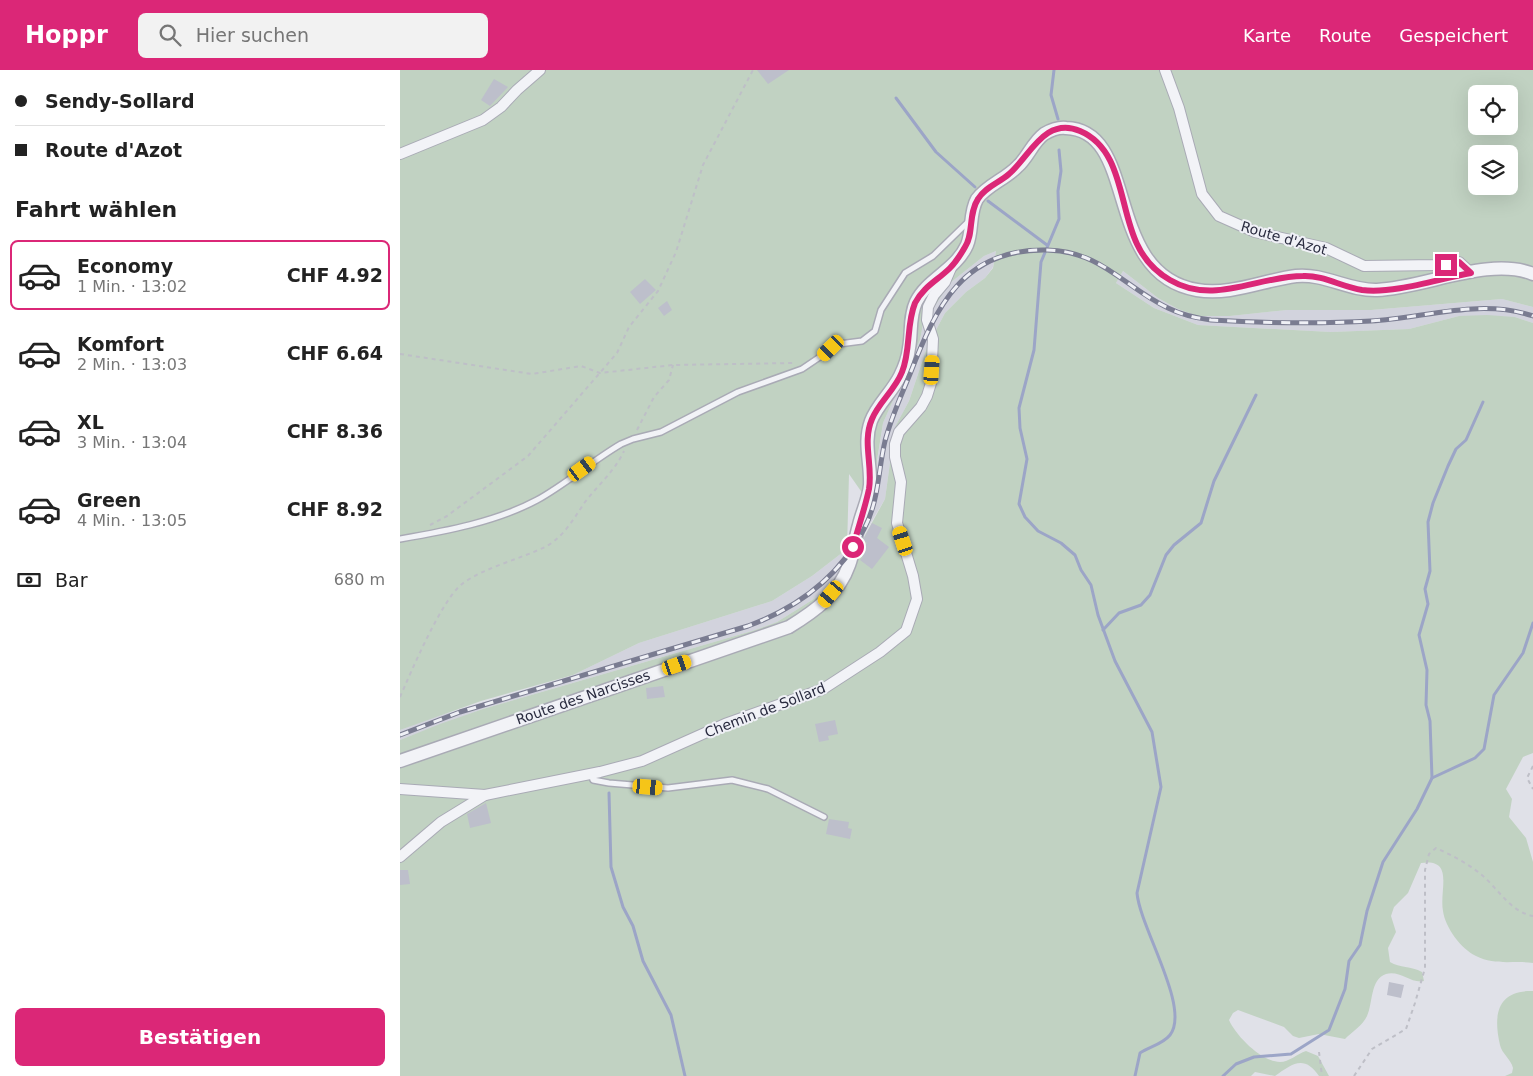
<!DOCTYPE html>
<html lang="de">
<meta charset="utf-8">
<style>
:root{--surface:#fff;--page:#f2f2f2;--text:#222;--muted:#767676;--line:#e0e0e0;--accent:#db2777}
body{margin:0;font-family:"DejaVu Sans",sans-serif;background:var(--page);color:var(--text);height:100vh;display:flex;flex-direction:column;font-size:19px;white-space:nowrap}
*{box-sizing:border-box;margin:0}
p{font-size:16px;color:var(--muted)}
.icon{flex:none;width:28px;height:28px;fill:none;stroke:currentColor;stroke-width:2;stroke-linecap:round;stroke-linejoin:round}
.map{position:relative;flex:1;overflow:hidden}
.drawer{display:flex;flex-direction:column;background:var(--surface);width:400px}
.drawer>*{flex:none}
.guide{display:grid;align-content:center;height:110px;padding:0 15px;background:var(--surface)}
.tools{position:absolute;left:1068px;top:15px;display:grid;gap:10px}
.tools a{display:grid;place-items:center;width:50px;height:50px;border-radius:8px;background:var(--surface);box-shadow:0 5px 20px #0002;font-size:25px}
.end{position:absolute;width:22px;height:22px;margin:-11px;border:6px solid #db2777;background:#fff;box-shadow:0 0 0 2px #fff}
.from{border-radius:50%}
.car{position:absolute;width:15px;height:30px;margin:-15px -8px;border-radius:6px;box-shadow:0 0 4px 1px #0007;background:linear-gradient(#f5c518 24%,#345 0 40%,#f5c518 0 76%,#345 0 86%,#f5c518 0)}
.guide b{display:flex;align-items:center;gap:18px;height:48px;font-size:19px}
.guide b+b{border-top:1px solid var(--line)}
.guide i{width:12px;height:12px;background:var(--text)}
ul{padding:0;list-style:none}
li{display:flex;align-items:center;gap:15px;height:70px;margin:0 10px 8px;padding:0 5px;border:2px solid transparent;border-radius:8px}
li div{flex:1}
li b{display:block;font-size:19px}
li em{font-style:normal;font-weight:800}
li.current{border-color:var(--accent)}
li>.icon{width:45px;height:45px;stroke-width:1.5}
h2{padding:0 15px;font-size:22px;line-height:60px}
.pay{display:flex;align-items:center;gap:12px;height:55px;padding:0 15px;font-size:19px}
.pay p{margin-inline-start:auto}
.action{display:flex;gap:10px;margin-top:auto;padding:10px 15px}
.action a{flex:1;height:58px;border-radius:8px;background:var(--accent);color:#fff;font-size:20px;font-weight:800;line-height:58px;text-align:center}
header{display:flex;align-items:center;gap:30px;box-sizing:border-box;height:70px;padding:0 25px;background:var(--accent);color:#fff}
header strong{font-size:24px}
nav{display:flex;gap:28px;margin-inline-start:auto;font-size:18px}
.search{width:350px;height:45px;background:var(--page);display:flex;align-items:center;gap:12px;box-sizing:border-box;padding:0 18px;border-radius:8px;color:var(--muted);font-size:19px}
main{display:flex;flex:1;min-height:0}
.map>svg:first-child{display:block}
.built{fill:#d2d3dd}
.green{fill:#c1d2c2;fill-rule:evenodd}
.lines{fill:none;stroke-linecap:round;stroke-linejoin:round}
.stream{stroke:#9ca5c7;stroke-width:3}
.building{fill:#bdbfcb}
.service-casing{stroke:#a9aab5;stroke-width:8}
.minor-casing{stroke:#a9aab5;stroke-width:12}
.tertiary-casing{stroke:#a9aab5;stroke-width:15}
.path{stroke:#bebfc7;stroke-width:2;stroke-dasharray:4 4;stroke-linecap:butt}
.service{stroke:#f2f3f7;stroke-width:5}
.minor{stroke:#f2f3f7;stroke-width:10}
.tertiary{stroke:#f2f3f7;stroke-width:12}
.rail-casing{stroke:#7a7c91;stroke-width:5}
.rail{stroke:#eff0f6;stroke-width:3;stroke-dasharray:9;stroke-linecap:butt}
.route{stroke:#db2777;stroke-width:6}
.labels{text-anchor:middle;stroke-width:4;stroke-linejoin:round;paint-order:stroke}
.street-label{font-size:14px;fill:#292b3f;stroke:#eff0f6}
</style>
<header>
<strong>Hoppr</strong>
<div class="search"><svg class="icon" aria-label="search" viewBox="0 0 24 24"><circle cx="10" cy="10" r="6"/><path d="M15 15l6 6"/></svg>Hier suchen</div>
<nav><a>Karte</a><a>Route</a><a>Gespeichert</a></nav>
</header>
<main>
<section class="drawer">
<div class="guide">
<b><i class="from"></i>Sendy-Sollard</b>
<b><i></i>Route d'Azot</b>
</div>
<h2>Fahrt wählen</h2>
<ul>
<li class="current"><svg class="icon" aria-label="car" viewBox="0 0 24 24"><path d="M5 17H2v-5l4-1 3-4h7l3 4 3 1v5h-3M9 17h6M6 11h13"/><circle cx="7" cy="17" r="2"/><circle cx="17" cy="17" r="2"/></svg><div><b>Economy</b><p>1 Min. · 13:02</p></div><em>CHF 4.92</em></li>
<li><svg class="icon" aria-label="car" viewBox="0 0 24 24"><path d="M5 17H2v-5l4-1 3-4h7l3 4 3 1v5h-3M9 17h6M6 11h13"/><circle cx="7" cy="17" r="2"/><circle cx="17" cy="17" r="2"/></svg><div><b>Komfort</b><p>2 Min. · 13:03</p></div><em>CHF 6.64</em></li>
<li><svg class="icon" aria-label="car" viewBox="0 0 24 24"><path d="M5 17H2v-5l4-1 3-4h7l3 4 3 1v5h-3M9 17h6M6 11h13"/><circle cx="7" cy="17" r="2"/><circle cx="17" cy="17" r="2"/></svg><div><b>XL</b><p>3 Min. · 13:04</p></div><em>CHF 8.36</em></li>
<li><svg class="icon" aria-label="car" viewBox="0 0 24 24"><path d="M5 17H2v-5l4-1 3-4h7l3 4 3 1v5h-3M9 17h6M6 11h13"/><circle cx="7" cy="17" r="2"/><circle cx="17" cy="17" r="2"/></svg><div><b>Green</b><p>4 Min. · 13:05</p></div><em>CHF 8.92</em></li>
</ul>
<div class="pay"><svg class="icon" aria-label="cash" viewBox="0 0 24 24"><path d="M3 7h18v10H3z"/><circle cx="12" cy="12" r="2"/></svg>Bar<p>680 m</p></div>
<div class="action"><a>Bestätigen</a></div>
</section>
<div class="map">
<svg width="1133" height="1006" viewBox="0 0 1133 1006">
<rect width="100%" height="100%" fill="#e0e1e8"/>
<g class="built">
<path d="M596,181L593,197L585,208L566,222L545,243L527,277L509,331L495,357L485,429L440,504L417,527L377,552L352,561L83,639L0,670V660L25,650L173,605L239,573L372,531L412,506L447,479L464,454L475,407L483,353L520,270L523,254L550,213L584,186Z"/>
<path d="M723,201L758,228L778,239L830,246L887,240H971L1102,229L1133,237V253L1115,247L1059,246L1009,259L931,262L798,255L754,238L716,213Z"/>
</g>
<g class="green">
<path d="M0,0H1133V237L1102,229L971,240H887L830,246H798L778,239L758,228L723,201L716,213L754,238L798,255L931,262L1009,259L1059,246L1087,245L1115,247L1133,253V683L1123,687L1106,719L1112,729L1109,747L1126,768L1133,792V893C1114,890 1095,896 1076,886C1061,879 1045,857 1043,841C1039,820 1055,788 1021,793L1008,823L994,837L991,846L996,862L988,878L990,892C1000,898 1011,896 1022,902L1024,911C1011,914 1000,900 986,904C970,909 973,934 967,946C963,955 952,962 945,969L919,964L899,968L893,966L884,957L838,940L833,943L829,950C836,966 862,992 880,992C889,992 897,984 906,981L918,986L929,1006H919C904,984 892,994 875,1006L855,1002L851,1006H0V670L40,654L83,639L352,561L377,552L417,527L440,504L458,478L485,429L495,357L509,331L527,277L545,243L566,222L585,208L593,198L596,181L584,186L550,213L523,254L520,270L483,353L470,434L449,404L447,479L412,506L372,531L239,573L173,605L81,631L0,660ZM1076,24H1109V56H1076ZM1076,84H1109V116H1076Z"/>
<path d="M1133,921V1006H1105L1112,1003L1113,998C1111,989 1102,984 1100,975C1093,945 1097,920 1133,921Z"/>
</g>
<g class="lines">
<g class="stream">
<path d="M654,0L651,25L658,49"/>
<path d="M496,28L536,82L575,117"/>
<path d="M659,80L661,101L658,121L659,149L641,192L634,280L619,338L620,358L627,389L619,434L625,447L638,461L661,473L675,485L681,500L691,515L698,545L715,591L752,662L761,717L737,823C740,858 791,938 770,965C763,974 749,977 740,983L735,1006"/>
<path d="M588,131L647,175"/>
<path d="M703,560L719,543L741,535L750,525L766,485L774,475L801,453L814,411L856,325"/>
<path d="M1032,708L1075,688L1084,679L1094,625L1123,583L1133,553"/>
<path d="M209,723L211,797L223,837L233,856L243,891L271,945L285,1006"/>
<path d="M823,1006L836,994L854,987L891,984L929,960L945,919L949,891L960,875L967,841L983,792L1017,739L1032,708L1030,651L1026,635L1027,600L1019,565L1028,534L1025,519L1030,501L1028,452L1033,433L1048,396L1056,379L1066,370L1083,332"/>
</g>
</g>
<g class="building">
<path d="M357,0H389L368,14Z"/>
<path d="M94,9L108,17L90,36L81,30Z"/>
<path d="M245,209L256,220L240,234L230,222Z"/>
<path d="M267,231L272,240L264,246L258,238Z"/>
<path d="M472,453L482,458L477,468L489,477L472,499L460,490L463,487L460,485L462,479L467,473L464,471V468Z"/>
<path d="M263,616L265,627L247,629L246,618Z"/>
<path d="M435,650L438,664L428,666L429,670L419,672L415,654Z"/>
<path d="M86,733L91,753L70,758L67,744Z"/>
<path d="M429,749L449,752L448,758L452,759L450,769L426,764Z"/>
<path d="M0,800H8L10,814L0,815Z"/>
<path d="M989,912L1004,915L1001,928L987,925Z"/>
</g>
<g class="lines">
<defs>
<g id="service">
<path d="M0,469C46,461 96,452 137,430C166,414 192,391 221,374L233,369L261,362L338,322L402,299L439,274L462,271L475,261L481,240L505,203L533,186L569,151"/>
<path d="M191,704L193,710L209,713L268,718L332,710L368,719L424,747"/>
</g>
<g id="minor">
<path d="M765,0L779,38L802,124L819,146L855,162L926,178L964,196L1037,195L1059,192L1071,203"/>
<path d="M0,84L83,50L101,37L117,20L140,0"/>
<path d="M0,719L85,725"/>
<path d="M0,787L41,752L85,725L200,702L242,691L325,654L423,619L480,582L506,561L517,529L513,506L497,453L501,412L495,387V374L499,362L521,337L527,326L531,313L533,269L527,250L528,237L534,225L545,212L551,198"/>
</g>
<path id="tertiary" d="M0,691L389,557C415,541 439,524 449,495C454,482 455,468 459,455C462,442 469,428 470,415C471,392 463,373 471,351C477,335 492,322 500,306C504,298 508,287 509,278C512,263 509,247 516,232C527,209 556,200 567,175C573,161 569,143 577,129C587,115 606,109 618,96C628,87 633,72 644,64C651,60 658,57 666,58C740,60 702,204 797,220C830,226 864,210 896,206C924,203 949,221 977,220C1025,218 1089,186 1133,204"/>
</defs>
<use href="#service" class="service-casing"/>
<use href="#minor" class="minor-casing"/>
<use href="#tertiary" class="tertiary-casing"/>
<g class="path">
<path d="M0,284L132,304L181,296L200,303L273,295L394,293"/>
<path d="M237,360L254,327L269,310L273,295"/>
<path d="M30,455L47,446L128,386L217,283L229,257L258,221L276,182L303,95L353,0"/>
<path d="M0,627C11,602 42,529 62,514C83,498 120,489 145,477C164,467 174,448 185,432C199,414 214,402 224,381"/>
<path d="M1133,696L1127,708L1133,719"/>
<path d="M919,982L922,1006"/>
<path d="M954,1006L972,979L1006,959L1015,933L1025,898V800L1029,784L1036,778C1052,785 1070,795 1083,806C1099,820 1111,842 1133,846"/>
</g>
<use href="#service" class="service"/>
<use href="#minor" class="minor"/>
<use href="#tertiary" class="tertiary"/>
<defs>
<path id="rail" d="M0,665L60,642L348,556C397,538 439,507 464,459C479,431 478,401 485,371C491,348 501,326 510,304C536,237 563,178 647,180C701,181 724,217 768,238C782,245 796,248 811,250C864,253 919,254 971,251C1025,248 1080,228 1133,246"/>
</defs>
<use href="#rail" class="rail-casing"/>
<use href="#rail" class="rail"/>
</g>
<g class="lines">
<path class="route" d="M453,477C458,458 465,438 469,419C473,395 462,372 472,349C479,332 495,320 502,302C511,280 506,255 515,233C523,217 538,210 550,198C556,192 561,184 565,177C574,164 568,144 578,129C585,117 599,113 609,104C630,86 645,46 680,61C723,79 719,137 737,174C744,189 756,202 770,210C814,236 857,206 903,206C923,205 942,217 962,220C994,224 1038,209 1071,203L1059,192L1046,195"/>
</g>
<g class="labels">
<g class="street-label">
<text transform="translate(884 168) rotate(16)" y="5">Route d'Azot</text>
<text transform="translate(183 627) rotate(-19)" y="5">Route des Narcisses</text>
<text transform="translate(365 640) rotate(-21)" y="5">Chemin de Sollard</text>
</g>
</g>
</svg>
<div class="tools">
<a><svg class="icon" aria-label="locate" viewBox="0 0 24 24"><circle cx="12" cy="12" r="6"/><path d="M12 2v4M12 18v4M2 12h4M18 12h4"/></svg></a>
<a><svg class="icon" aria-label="layers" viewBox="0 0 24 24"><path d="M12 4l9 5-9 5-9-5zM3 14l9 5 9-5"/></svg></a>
</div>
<i class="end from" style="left:453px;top:477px"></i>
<i class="end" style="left:1046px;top:195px"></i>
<i class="car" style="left:431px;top:278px;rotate:226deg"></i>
<i class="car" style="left:532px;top:300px;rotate:4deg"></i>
<i class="car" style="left:182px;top:399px;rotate:54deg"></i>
<i class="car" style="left:503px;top:471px;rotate:342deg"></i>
<i class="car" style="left:431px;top:524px;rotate:220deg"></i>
<i class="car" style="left:277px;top:595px;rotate:71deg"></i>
<i class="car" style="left:248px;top:717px;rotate:95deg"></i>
</div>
</main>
